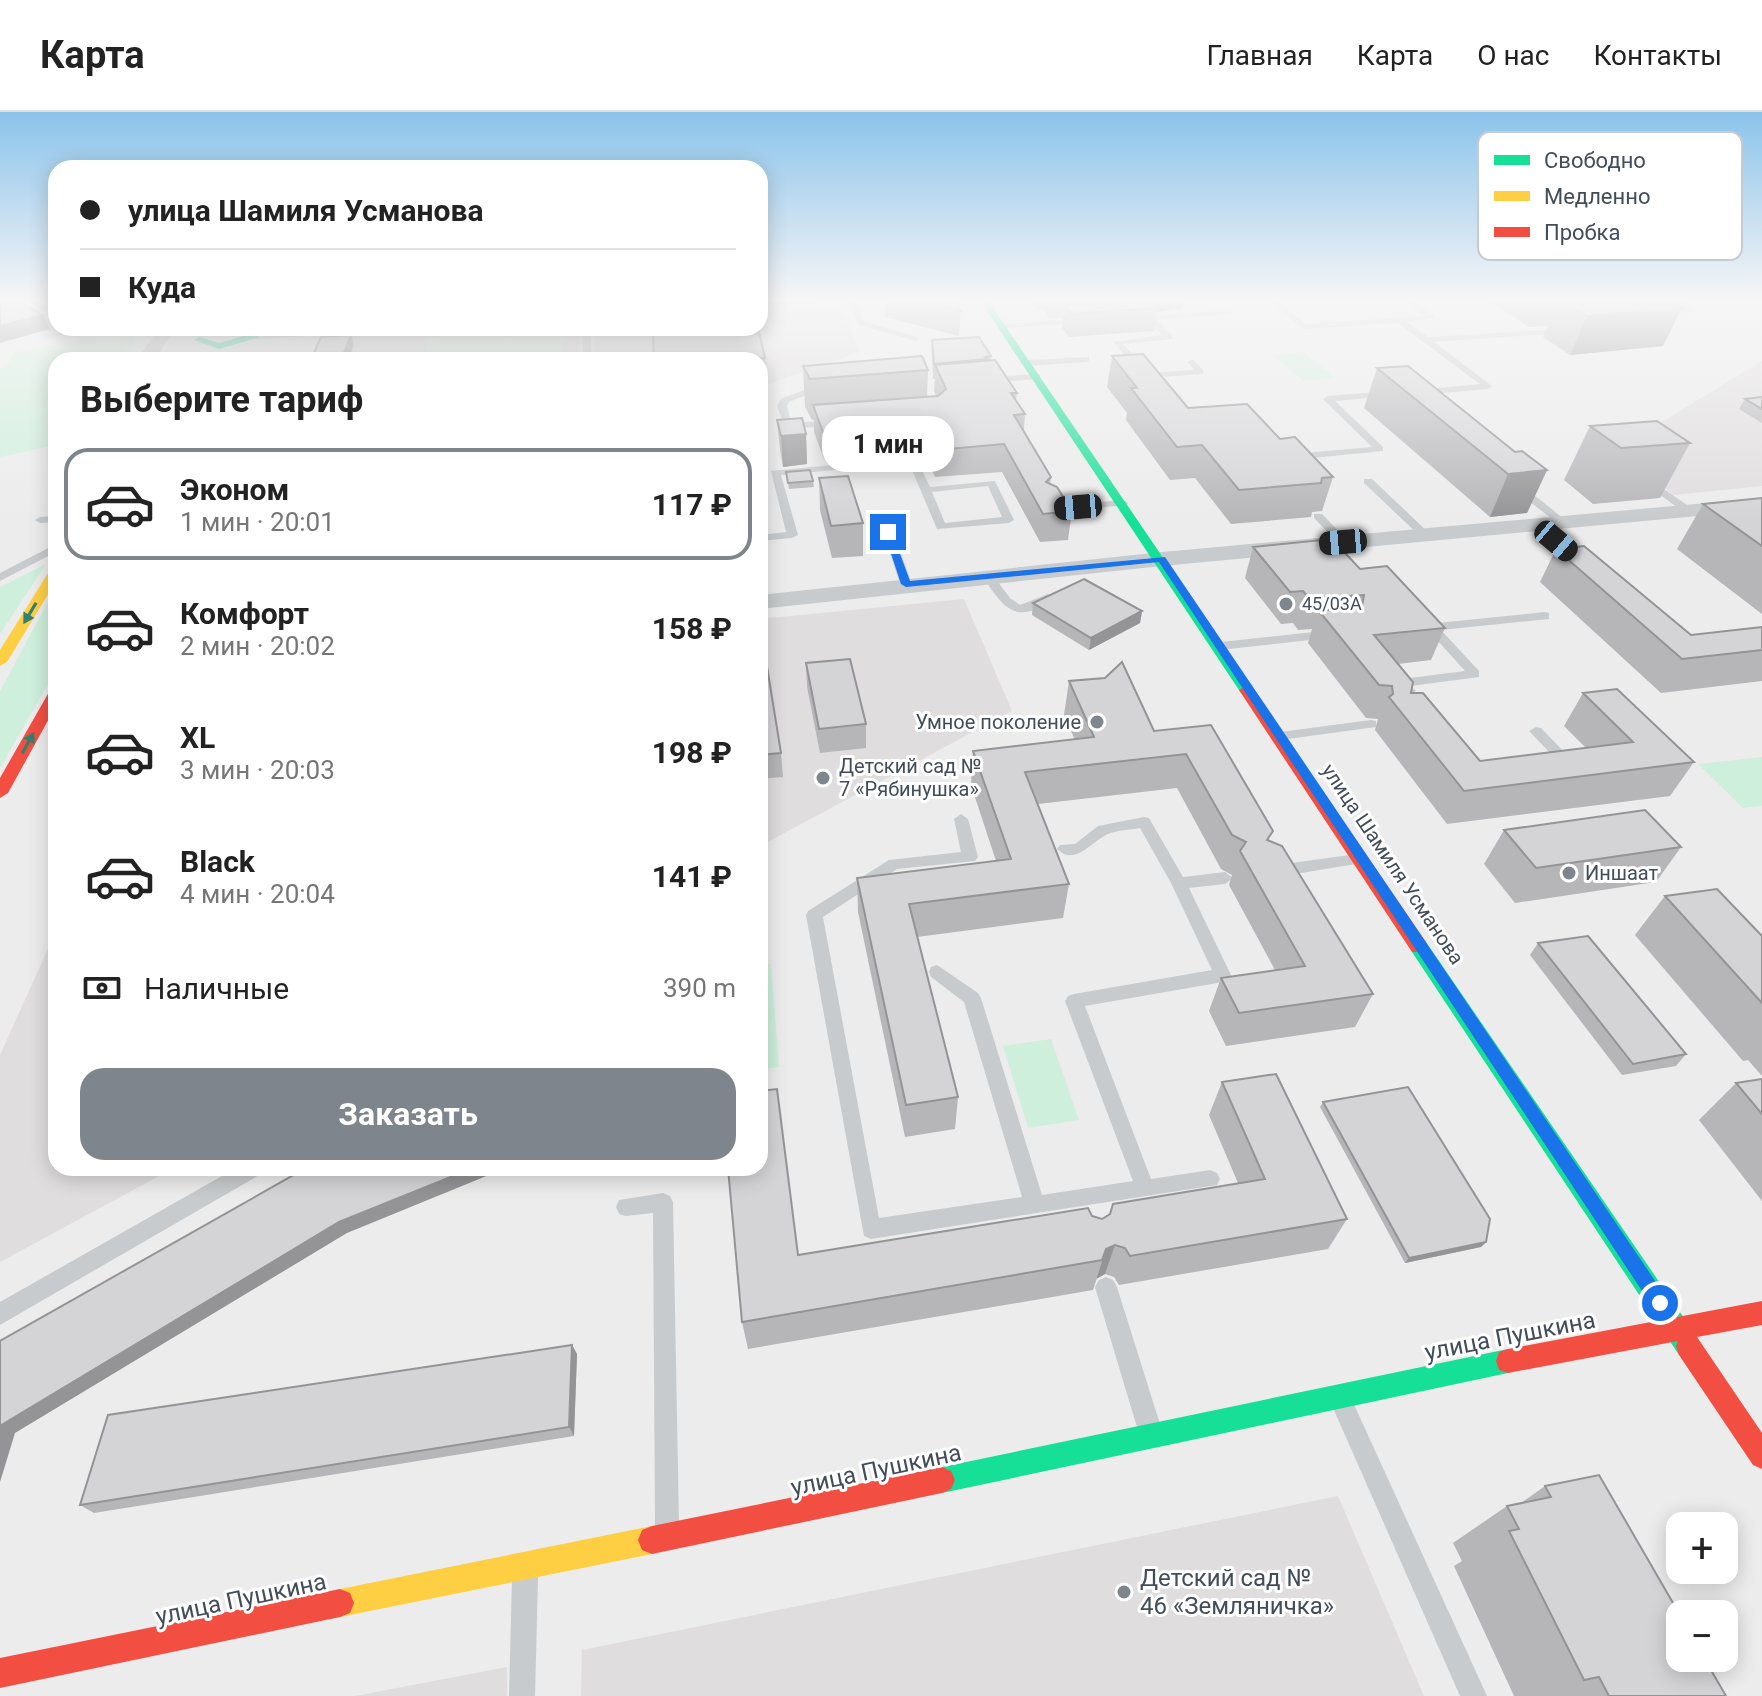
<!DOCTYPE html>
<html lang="ru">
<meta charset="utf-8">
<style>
:root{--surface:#fff;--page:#f6f6f6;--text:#222;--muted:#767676;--line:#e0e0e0;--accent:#7e858d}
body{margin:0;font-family:Roboto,sans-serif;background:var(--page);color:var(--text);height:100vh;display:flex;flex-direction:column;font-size:30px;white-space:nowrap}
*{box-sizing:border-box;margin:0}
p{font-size:26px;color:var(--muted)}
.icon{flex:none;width:44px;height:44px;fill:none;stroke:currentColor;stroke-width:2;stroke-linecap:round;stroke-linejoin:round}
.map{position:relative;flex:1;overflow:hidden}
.panel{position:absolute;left:48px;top:240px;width:720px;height:824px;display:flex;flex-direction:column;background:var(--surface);border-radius:24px;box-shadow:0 4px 20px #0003}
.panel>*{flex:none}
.guide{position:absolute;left:48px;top:48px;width:720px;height:176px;border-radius:24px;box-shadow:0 4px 20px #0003;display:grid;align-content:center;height:176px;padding:0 32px;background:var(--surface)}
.buttons{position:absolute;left:1666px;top:1400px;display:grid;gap:16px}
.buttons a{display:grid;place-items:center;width:72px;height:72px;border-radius:16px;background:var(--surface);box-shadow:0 4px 20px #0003;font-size:40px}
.end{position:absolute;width:36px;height:36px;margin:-18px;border:10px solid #1a73e8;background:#fff;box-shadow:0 0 0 4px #fff}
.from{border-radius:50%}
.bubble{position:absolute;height:56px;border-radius:24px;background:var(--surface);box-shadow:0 4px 20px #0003;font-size:26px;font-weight:700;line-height:56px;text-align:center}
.car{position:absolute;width:24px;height:48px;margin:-24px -12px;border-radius:10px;box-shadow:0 0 6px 2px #0007;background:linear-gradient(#222 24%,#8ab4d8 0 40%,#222 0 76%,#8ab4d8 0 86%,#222 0)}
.guide b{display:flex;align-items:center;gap:28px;height:76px;font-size:30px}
.guide b+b{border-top:2px solid var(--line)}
.guide i{width:20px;height:20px;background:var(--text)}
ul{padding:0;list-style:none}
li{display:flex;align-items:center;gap:24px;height:112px;margin:0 16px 12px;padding:0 16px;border:4px solid transparent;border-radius:24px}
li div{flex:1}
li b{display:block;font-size:30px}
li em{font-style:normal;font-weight:700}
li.selected{border-color:var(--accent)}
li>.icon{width:72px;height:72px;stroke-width:1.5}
h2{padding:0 32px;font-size:36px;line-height:96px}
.pay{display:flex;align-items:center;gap:20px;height:88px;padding:0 32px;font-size:30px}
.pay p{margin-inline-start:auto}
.action{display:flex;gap:16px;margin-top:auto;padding:16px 32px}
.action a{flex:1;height:92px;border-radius:24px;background:var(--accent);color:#fff;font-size:32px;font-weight:700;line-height:92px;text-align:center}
header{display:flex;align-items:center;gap:48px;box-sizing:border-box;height:112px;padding:0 40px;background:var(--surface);border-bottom:2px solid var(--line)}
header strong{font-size:38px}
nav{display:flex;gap:44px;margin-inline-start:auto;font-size:28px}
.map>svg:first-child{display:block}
.education{fill:#dfddde}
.green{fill:#ceefdc}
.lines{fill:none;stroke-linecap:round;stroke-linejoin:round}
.lane{fill:#c8cbcd;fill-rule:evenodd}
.street{fill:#c8cbcd;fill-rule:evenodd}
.fast{fill:#16e098;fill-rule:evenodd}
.slow{fill:#ffcf43;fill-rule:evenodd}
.jam{fill:#f24e42;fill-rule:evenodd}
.wall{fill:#b6b6b9}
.shaded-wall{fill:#949496}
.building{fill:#d4d4d7;stroke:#949496;stroke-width:2}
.oneway{fill:#338070}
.route{fill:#1a73e8}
.poi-dot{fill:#7e858d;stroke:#fff;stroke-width:3}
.labels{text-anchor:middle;stroke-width:6;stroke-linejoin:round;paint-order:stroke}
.far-poi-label{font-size:18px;fill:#434d5a;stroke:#fff;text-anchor:start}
.poi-label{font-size:20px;fill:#434d5a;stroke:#fff;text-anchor:start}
.street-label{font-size:20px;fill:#434d5a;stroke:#fff}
.near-street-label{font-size:24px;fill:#434d5a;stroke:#fff}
.near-poi-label{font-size:24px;fill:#434d5a;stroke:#fff;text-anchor:start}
.key{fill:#fff;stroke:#c7cace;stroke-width:2}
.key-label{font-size:22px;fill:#434d5a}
</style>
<header>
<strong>Карта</strong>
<nav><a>Главная</a><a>Карта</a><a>О нас</a><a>Контакты</a></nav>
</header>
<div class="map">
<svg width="1762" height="1584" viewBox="0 0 1762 1584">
<rect width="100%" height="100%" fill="#edecec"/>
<g class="education">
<path d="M841,194L860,240L760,275V248H595V216H760V199Z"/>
<path d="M481,216H579V248H309L319,226Z"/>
<path d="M1762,249V374L1674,383L1614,339Z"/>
<path d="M964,487L1012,599L760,734V507Z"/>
<path d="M56,819V1056H174L0,1150V943Z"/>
<path d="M1338,1384L1424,1584H581L582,1538Z"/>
<path d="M507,1555V1584H355Z"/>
</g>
<g class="green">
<path d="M563,217L561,244L422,248L428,225Z"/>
<path d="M136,226L120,248H56V333L0,345V257L10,250L14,240L82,228Z"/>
<path d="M1304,240L1335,266L1303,269L1273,243Z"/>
<path d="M46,452L0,522V475Z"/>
<path d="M56,475V558L0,656V579Z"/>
<path d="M1762,645V694L1743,696L1698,652Z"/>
<path d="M771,852L779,955L760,957V854Z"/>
<path d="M1051,927L1079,1008L1028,1016L1003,934Z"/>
</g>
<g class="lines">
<g class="lane">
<path d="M25,187H34L56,200V205Z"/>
<path d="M848,187H856L864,209L920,226L916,229L858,213Z"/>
<path d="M1267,187H1276L1305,212L1424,204L1403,187H1412L1436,206L1407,210L1428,225L1566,217L1570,219L1566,221L1434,230L1492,274L1488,277L1419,283L1414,280L1416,278L1480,272L1398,211L1303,217Z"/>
<path d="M1669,187H1679L1698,198L1694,200L1656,202L1659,198L1684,196Z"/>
<path d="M1229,198L1232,202L1157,208L1172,223V227L1123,232L1150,261L1194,258L1188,250L1192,247L1203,258V262L1145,266L1113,230L1162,223L1147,208V204Z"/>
<path d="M1085,207L1082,211L1004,216L1000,214L1004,212Z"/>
<path d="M100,216H143L139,218L61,223L57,221Z"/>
<rect x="583" y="216" width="8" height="32"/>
<path d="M1089,245V249L1086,250L1028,254L1024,251L1028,248Z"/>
<path d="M1040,262V266L1037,267L987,271L983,268L987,265Z"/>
<path d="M819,273L826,275L789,290L787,294L790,306L799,310L834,309L837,310V314L798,316L783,310L777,294L782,286Z"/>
<path d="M1388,279L1391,280V284L1335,289L1383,335V339L1292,348L1287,345L1292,342L1372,335L1323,287L1328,284Z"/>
<path d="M912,345L917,348L930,375L995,369L1014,408L1009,411L937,417L909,351L781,363L798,423L792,426L760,429V423L786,420L771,359ZM988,374L1002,405L945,411L932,380Z"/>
<path d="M1645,364L1693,397V401H1685L1641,369L1640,367Z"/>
<path d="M1364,367H1372L1429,421V425H1421L1364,371Z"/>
<path d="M1526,383H1534L1568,410L1559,412L1526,387Z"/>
<path d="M1123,388L1128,391L1127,393L1051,400L1046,397L1051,394Z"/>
<path d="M1314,402H1322L1347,428V432H1339L1314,406Z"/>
<path d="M56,404V410L40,411L35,408L40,405Z"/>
<path d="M1532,411H1540L1584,448V452H1576L1532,415Z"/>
<path d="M884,418L893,420L912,472L910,474L900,472L883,420Z"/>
<path d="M56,432V440L0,469V461Z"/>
<path d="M988,461L992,462L1010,486L1020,493L1048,482L1054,486C1016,515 1004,496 982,464Z"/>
<path d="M1545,500L1549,501V507L1441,518L1479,559V565L1411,574L1416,579L1409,583L1404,582L1395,571L1402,567L1465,559L1428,518V512Z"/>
<path d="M1332,518L1336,519V525L1220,538L1214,534L1220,530Z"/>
<path d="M1371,608L1376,609V615L1280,628L1273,624L1280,620Z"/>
<path d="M1536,615L1541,616L1568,644L1570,647L1568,650L1546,651L1544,648L1546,645L1552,643L1529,619Z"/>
<path d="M961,702L968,707L978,745L975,749L897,757L823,805L879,1106L1022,1085L964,890L931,865L929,860L931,855L937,853L978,881L981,886L1042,1083L1133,1069L1065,889L1068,884L1074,882L1212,858L1171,771L1140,716C1130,718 1117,718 1108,722C1092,729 1075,755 1057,737L1060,733L1075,732L1098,714L1144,705L1149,706L1183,765L1225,760L1233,766L1225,772L1189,776L1231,863L1229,868L1223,870L1085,894L1151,1067L1210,1058L1217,1061L1220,1067L1217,1073L871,1127L864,1124L806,803L808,799L889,748L961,740L954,707Z"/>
<path d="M1357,742L1365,747L1362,751L1277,765L1269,759L1277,753Z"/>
<path d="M236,1056H264L261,1062L0,1213V1190Z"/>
<path d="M663,1081L670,1084L673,1090L679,1412L676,1421L667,1424L658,1421L655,1412L653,1101L626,1104L619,1102L616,1095L619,1088Z"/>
<path d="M1106,1165L1113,1168L1117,1175L1160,1312L1156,1320L1148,1324L1140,1320L1136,1312L1095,1175L1099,1168Z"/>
<path d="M1344,1285L1352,1288L1487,1584H1460L1333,1296L1336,1288Z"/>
<path d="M525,1453L534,1457L538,1466L535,1584H509L512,1466L516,1457Z"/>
</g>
<g class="street">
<path d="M760,187H820L812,192L760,195Z"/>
<path d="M160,216H176L154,248H136Z"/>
<path d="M273,216H362L354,221L256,227L248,222L256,217Z"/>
<path d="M1762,386V398L1162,454L760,497V483L1162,440Z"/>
</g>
<g class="fast">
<path d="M979,187H987L1253,578L1251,581H1241Z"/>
<path d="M254,221L259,224L257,226L219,237L194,228L199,225L219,231Z"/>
<path d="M1419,828L1426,830L1697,1225L1700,1234L1697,1243L1688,1246L1679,1243L1412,840L1410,835L1412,830Z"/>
<path d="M1508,1237L1517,1240L1520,1249L1517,1258L1508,1261L942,1381L933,1377L929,1368L933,1359L942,1355Z"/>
</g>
<g class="slow">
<path d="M56,454V469L7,550L0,554V538L50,458Z"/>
<path d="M652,1414L662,1418L666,1428L662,1438L652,1442L340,1505L330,1501L326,1491L330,1481L340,1477Z"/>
</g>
<g class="jam">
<path d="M1246,574L1251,575L1426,830L1428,835L1426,840H1412L1239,578Z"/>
<path d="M56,576V594L8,681L0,686V666L49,580Z"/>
<path d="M1762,1189V1213L1697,1225L1762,1321V1357L1753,1353L1679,1243L1676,1234L1678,1229L1508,1261L1499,1258L1496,1249L1499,1240L1508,1237Z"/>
<path d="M942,1355L951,1359L955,1368L951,1377L942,1381L652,1442L642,1438L638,1428L642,1418L652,1414Z"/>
<path d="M340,1477L350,1481L354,1491L350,1501L340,1505L0,1576V1546Z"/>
</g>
</g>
<g class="wall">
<path d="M885,187H953L961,199L959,224L885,205Z"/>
<path d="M1030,187H1183L1182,196L1157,200L1154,219L1069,225L1062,216L1063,206H1049L1043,197L1037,198Z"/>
<path d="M1486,187H1665L1663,234L1570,243L1543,225L1548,214L1529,215Z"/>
<path d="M733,222L765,246L766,256L760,257V248H654Z"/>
<path d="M932,228L991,244V248L1017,281L1016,289L1025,302L1024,318L1051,365L1050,372L1072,399L1068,428L1040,430L1002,360L935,365L923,339L824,347L814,320V308H812L805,295L803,254L928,258L927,285L936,284L934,279L935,267H933L932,243Z"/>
<path d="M1112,244L1188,296L1280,327L1333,365L1322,399L1312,400L1311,405L1231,412L1195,366L1170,368L1126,308L1127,301L1107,275Z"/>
<path d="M1377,256L1547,358L1527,401L1490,405L1364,296Z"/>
<path d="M1762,285V311L1739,297L1745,287Z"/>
<path d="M777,308L806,322L807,352L783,355L780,338Z"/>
<path d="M1590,314L1690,331L1660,386L1593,392L1564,368Z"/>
<path d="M786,360L813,369L814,375L789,377Z"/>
<path d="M819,366L863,411V444L832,446L820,398Z"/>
<path d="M1762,386V502L1677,437L1703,392Z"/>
<path d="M1253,435L1360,457L1445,516L1431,548L1398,552L1411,581L1480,649L1586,636L1564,614L1583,581L1694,650L1670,684L1447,712L1375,618L1378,607L1366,606L1308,531L1312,517L1298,518L1293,511L1281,512L1245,466Z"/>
<path d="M1556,437L1691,523L1762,515V569L1661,581L1540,470Z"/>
<path d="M1033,491L1142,499L1140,511L1089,538L1032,503Z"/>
<path d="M760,543L781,641L783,665L760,667Z"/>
<path d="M806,551L866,612V636L820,641L807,575Z"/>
<path d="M1069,569L1154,619L1211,613L1270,729L1373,882L1355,915L1226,934L1209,899L1221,866L1275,858L1229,773L1232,763L1221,757L1177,676L1038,692L1069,772L1063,806L917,825L958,985L955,1017L905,1025L858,800L857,766L996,749L971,673L973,639L1075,628L1064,603Z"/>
<path d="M1504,718L1681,735L1656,770L1515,791L1484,752Z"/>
<path d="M1665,784L1762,824V964L1748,948L1743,949L1635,823Z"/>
<path d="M1538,831L1686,942L1676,954L1622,963L1530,843Z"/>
<path d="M1762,967V1089L1699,1008L1736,971Z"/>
<path d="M1222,970L1347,1107L1328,1137L1119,1173L1114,1165L1105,1162L1096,1167L1093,1178L748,1237L742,1210L798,1143L1092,1104L1102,1107L1238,1071L1209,1003Z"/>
<path d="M1323,990L1486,1130L1481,1135L1405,1151L1320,995Z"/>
<path d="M572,1233L577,1242L574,1324L94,1401L80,1393Z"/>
<path d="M1545,1374L1726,1584H1514L1454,1454L1462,1449L1453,1431L1507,1394L1521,1391Z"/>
</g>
<g class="shaded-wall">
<path d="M1147,187H1183L1182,196L1157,200L1158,196Z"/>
<path d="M1682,196L1663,234L1570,243L1587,204Z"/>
<path d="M43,203L50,217L0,231V214Z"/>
<path d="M351,223L354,233L348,248H341Z"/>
<path d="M806,322L807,352L783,355L781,324Z"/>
<path d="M1547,358L1527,401L1490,405L1508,362Z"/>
<path d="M1142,499L1140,511L1089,538L1091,526Z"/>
<path d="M473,1056H506L347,1121L15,1321L0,1370V1313L339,1110Z"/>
<path d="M1486,1130L1481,1135L1405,1151L1409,1146Z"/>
<path d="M1115,1133L1105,1162L1096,1167L1093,1178L1106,1137Z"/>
<path d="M572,1233L577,1242L574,1324L569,1315Z"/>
</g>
<g class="building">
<path d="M0,187H14L43,203L0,214Z"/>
<path d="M911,187H953L961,199Z"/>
<path d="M1096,187H1149L1158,196L1072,202L1065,193L1094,192L1097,189Z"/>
<path d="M1559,187H1665L1682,196L1587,204Z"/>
<path d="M705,216H732L733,222L759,220L765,246L739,248H681L680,246L654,248L653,221L705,218Z"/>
<path d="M351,223L341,248H311L321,225Z"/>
<path d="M979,225L991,244L985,245L987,247L934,252L932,228Z"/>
<path d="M1143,242L1188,296L1247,292L1280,327L1295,325L1333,365L1322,366L1321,371L1239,378L1202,333L1177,335L1131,276H1137L1112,244Z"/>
<path d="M922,244L928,258L810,267L803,254Z"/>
<path d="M995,248L1017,281H1011L1025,302L1014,303L1051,365L1046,370L1057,375L1072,399L1043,402L1004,332L936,338L924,312L823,320L813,293L938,284L946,277L935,253Z"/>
<path d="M1408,254L1515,340L1522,339L1547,358L1508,362L1377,256Z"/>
<path d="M1762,285V297L1745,287Z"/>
<path d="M802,306L806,322L781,324L777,308Z"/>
<path d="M1657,309L1690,331L1621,336L1590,314Z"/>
<path d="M810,358L813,369L788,371L786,360Z"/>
<path d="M848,364L863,411L831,414L819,366Z"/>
<path d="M1762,386V434L1703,392Z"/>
<path d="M1332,427L1360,457L1387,454L1445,516L1374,523L1413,570L1411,581H1423L1480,649L1633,630L1583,581L1617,577L1694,650L1464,679L1389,585L1393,582L1392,574L1379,573L1319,499L1362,494L1364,483L1309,486L1303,479L1290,480L1253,435Z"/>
<path d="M1584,434L1691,523L1762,515V538L1682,547L1556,437Z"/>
<path d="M1084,467L1142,499L1091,526L1033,491Z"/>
<path d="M765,542L781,641L760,643V543Z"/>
<path d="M850,547L866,612L819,617L806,551Z"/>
<path d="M1122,550L1154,619L1211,613L1273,719L1267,728L1282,734L1373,882L1239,901L1221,866L1305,854L1240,739L1246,730L1232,723L1186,642L1025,660L1069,772L909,792L958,985L906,993L857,766L1011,747L973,639L1094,625L1069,569L1105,566Z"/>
<path d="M1645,698L1681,735L1536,756L1504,718Z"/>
<path d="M1717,777L1762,824V891L1665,784Z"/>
<path d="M1588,824L1686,942L1633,952L1538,831Z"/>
<path d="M1276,962L1347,1107L1130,1144L1125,1136L1115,1133L1106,1137L1102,1148L742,1210L728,1056H760V979L777,977L798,1143L1088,1096L1092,1104L1102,1107L1110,1102L1113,1092L1265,1067L1222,970Z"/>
<path d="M1762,967V1002L1736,971Z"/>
<path d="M1408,975L1490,1107L1486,1130L1409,1146L1323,990Z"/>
<path d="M308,1056H473L339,1110L0,1314V1229L299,1060Z"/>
<path d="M572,1233L569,1315L80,1393L108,1303Z"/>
<path d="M1599,1363L1680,1503V1546H1704L1726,1584H1609L1599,1565L1584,1568L1509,1419L1519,1417L1507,1394L1551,1385L1545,1374Z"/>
</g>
<defs><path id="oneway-solid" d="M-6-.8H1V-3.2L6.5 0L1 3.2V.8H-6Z" transform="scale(2)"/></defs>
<g class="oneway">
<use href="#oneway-solid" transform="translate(30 501) rotate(121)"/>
<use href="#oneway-solid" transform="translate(28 631) rotate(-61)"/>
</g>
<linearGradient id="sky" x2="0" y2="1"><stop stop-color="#8bc3eb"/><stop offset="0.46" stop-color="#f7f6f6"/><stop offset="1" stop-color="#f7f6f6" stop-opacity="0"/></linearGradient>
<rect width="1762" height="409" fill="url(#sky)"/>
<path class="route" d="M888,418L892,420L910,469L1165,445L1666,1185V1197H1654L1159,450L906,475L901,472L884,420Z"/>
<g class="poi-dot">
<circle cx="1286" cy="492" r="8"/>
<circle cx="1097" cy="610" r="8"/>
<circle cx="823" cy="666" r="8"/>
<circle cx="1569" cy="761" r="8"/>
<circle cx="1124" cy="1480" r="8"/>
</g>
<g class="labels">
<g class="far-poi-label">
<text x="1302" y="498">45/03А</text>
</g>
<g class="poi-label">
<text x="1081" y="617" text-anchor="end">Умное поколение</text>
<text x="839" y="661">Детский сад №<tspan x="839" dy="23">7 «Рябинушка»</tspan></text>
<text x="1585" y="768">Иншаат</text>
</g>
<g class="street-label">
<text transform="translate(1393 752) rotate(56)" y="7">улица Шамиля Усманова</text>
</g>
<g class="near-street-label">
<text transform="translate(1510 1224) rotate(-11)" y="8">улица Пушкина</text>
<text transform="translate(876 1358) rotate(-12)" y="8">улица Пушкина</text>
<text transform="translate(241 1487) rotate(-12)" y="8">улица Пушкина</text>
</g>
<g class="near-poi-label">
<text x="1140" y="1474">Детский сад №<tspan x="1140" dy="28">46 «Земляничка»</tspan></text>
</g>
</g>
<rect x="1478" y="20" width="264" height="128" rx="12" class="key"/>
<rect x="1494" y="43" width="36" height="10" fill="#16e098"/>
<rect x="1494" y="79" width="36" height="10" fill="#ffcf43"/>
<rect x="1494" y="115" width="36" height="10" fill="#f24e42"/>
<g class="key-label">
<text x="1544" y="56">Свободно</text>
<text x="1544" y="92">Медленно</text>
<text x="1544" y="128">Пробка</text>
</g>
</svg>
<div class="buttons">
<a>+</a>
<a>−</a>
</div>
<i class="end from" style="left:1660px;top:1191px"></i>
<i class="end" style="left:888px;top:420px"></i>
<div class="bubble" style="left:822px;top:304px;width:132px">1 мин</div>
<i class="car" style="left:1078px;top:395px;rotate:265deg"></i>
<i class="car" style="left:1556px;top:429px;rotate:130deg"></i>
<i class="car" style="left:1343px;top:430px;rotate:265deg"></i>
<div class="guide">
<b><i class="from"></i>улица Шамиля Усманова</b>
<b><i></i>Куда</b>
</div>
<section class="panel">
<h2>Выберите тариф</h2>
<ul>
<li class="selected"><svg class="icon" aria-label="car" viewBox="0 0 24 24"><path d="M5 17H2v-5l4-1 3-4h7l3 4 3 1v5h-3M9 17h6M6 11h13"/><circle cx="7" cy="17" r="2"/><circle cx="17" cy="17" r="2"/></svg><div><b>Эконом</b><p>1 мин · 20:01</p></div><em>117 ₽</em></li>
<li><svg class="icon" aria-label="car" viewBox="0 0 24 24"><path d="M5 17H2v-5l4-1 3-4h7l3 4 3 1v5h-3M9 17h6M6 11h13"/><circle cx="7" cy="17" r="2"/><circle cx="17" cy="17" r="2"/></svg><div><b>Комфорт</b><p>2 мин · 20:02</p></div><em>158 ₽</em></li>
<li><svg class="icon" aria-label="car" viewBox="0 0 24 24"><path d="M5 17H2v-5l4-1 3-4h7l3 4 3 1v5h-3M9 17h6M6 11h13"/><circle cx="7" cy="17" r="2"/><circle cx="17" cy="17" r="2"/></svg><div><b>XL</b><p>3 мин · 20:03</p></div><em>198 ₽</em></li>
<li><svg class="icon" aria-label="car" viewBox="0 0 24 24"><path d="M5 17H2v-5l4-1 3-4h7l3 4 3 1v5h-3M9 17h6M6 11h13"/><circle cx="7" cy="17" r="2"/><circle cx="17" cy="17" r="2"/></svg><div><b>Black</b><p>4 мин · 20:04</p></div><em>141 ₽</em></li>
</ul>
<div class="pay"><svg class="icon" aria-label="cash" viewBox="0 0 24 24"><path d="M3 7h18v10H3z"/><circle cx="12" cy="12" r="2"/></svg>Наличные<p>390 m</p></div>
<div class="action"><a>Заказать</a></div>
</section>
</div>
